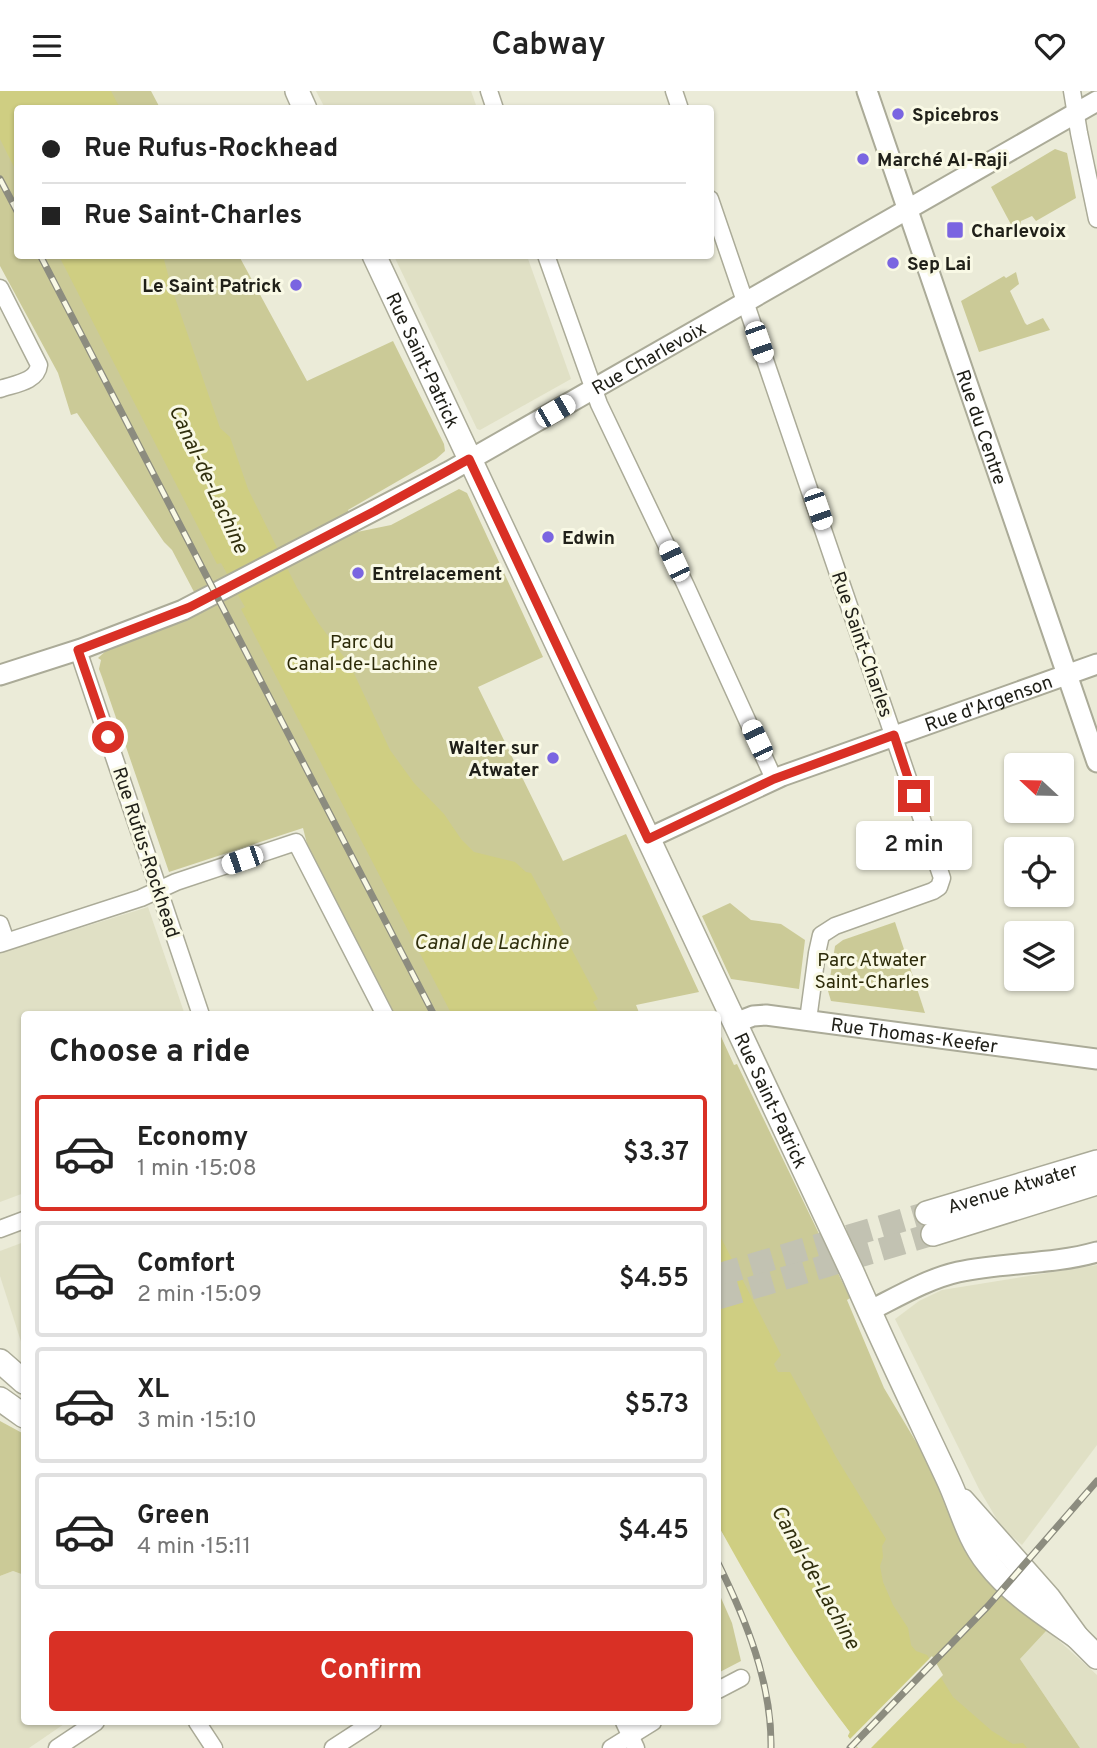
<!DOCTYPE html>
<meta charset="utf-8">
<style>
:root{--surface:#fff;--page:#f6f6f6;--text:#222;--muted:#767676;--line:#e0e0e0;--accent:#d93025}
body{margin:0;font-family:Overpass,sans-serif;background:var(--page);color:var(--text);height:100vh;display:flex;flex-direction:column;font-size:26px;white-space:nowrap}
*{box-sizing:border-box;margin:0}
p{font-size:23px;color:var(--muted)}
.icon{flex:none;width:38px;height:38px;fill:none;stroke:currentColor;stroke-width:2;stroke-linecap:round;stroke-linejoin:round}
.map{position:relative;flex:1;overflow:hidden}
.details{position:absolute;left:21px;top:920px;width:700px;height:714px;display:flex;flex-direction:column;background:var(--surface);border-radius:7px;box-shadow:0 2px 5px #0004}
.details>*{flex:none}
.guide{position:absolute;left:14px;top:14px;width:700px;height:154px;border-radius:7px;box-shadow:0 2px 5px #0004;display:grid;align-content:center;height:154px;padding:0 28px;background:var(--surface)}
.needle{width:46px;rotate:292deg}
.controls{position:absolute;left:1004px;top:662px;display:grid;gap:14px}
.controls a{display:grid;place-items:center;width:70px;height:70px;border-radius:7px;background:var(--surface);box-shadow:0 2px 5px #0004;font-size:35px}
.end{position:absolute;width:32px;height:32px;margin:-16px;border:9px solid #d93025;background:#fff;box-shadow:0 0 0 4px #fff}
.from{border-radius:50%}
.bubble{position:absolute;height:49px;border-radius:7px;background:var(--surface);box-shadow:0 2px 5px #0004;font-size:23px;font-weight:600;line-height:49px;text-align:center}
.car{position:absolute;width:21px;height:42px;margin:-21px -10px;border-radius:9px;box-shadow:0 0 5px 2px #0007;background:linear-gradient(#fff 24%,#345 0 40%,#fff 0 76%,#345 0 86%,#fff 0)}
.guide b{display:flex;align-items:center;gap:24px;height:66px;font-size:26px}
.guide b+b{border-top:2px solid var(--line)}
.guide i{width:18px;height:18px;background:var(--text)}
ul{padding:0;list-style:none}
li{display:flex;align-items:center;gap:21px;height:116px;margin:0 14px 10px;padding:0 14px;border:4px solid var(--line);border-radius:7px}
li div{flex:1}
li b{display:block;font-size:26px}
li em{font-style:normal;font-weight:600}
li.on{border-color:var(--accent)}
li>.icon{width:63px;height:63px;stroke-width:1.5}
h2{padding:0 28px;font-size:32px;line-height:84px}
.action{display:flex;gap:14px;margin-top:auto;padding:14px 28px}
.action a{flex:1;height:80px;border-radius:7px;background:var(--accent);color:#fff;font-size:28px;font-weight:600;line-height:80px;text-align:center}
header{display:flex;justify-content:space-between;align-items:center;height:91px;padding:0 28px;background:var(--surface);font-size:32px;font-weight:600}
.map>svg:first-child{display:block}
.built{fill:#e0e0c5}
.green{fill:#cbca97}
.water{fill:#cfce82}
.pier{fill:#ebebd8}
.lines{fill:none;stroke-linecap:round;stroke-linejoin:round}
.secondary-tunnel{stroke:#c2c2b2;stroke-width:23;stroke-dasharray:23 11;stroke-linecap:butt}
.minor-casing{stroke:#abab98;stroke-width:19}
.tertiary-casing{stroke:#abab98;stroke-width:23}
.secondary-casing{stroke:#abab98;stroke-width:26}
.minor{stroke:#fff;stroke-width:16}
.tertiary{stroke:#fff;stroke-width:19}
.secondary{stroke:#fff;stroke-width:23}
.rail-casing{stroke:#8c8c7f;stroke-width:7}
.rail{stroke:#f9f9e5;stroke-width:4.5;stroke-dasharray:13;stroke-linecap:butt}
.route{stroke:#d93025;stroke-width:9}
.poi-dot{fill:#7a65e1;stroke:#f9f9e5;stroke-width:2.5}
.labels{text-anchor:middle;stroke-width:6;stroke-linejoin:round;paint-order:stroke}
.poi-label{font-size:19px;font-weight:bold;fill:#202019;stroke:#f9f9e5;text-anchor:start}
.street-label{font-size:19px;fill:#202019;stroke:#f9f9e5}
.park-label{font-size:19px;fill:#2c2a08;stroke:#f9f9e5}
.water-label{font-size:21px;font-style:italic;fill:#31300e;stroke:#f9f9e5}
</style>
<header><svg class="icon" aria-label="menu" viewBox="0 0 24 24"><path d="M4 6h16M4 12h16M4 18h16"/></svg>Cabway<svg class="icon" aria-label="heart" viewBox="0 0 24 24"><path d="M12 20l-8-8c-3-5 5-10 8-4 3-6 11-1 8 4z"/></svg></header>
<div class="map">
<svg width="1097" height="1657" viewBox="0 0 1097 1657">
<rect width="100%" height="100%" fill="#ebebd8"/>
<g class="built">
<path d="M316,0H471L477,17H325Z"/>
<path d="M394,165H527L571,288L480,339L477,338Z"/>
<path d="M148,816L185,924H24V1102L0,1111V862Z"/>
<path d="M24,1151V1260L0,1185V1160Z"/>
<path d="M1097,1174V1354L1022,1454L1002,1437L979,1398L895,1228L919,1210L942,1199Z"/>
<path d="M13,1480L24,1484V1631H67L29,1657H0V1485Z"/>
<path d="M1047,1539L1097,1584V1657H1080L1020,1568Z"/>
</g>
<g class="green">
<path d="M0,0H151L160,17L18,18V164L239,165L307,290L393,250L444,353L445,360L436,368L348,419L357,441L391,434L459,398L467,402L543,566L478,596L563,770L626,743L699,901L636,914L640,924H395L308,757L303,737L169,781L102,586L99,578L101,569L98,567L108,558L203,518L172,459L164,451L77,322L71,324L58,282L0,175Z"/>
<path d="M1055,58L1067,62L1076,107L1036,130L1032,125L1021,130L1019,139L1015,141L991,96Z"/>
<path d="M1016,181L1019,193L1010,200L1025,232L1027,234L1043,227L1050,239L979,261L961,210L1004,185L1006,187Z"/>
<path d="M730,812L751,829L781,833L805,849L799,898L731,888L702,825Z"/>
<path d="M895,831L925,922L831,910L828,900L835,855L843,849Z"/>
<path d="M718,939L734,974L737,973L850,1207L847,1209L884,1297L928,1371L956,1437L1047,1539L1020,1568L1080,1657H857L848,1645L850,1641L799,1568L718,1434Z"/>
<path d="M0,1330L24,1343V1484L13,1480L0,1485Z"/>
<path d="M718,1500L732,1532L741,1570L718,1582Z"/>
</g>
<g class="water">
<path d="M0,0H111L120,17L18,18L17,82L0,48Z"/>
<path d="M59,165H163L172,198L220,337L230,346L248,398L297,497L319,533L350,574L390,659L414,692L444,723L461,748L474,761L515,771L526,781L531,782L598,908L593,911L600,924H452L241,518L245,516L238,504L235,505L225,485L227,483L221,472L217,473Z"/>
<path d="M718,1141L781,1264L774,1273L778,1281H790L836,1366L886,1448L882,1455L883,1466L880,1475L883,1491L893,1514L908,1537L911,1554L916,1560L927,1564L953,1606L992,1640L1013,1653L1023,1652L1027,1657H857L848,1645L850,1641C800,1577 757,1505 718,1434Z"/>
</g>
<path class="pier" d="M932,1565L943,1584L871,1657H858L849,1649Z"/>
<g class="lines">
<g class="secondary-tunnel">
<path d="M718,1184L927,1122"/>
<path d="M718,1207L933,1143"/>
</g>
<defs>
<g id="minor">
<path d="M489,0L495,18"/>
<path d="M674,0L680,18"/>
<path d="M1072,0L1079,42L1097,128"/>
<path d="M710,108L942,787L939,796L933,800L835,835L821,844L817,862L808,929"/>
<path d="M546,164L599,313L686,495L774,688"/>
<path d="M0,197L39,274C37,291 14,293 0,298"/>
<path d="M78,559L201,924"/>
<path d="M0,833L6,850"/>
<path d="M0,853L141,807L176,791L296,751L385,924"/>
<path d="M0,1138L24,1129"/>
<path d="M718,1599L741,1587"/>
<path d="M197,1631L214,1657"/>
<path d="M624,1631L636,1657"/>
<path d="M57,1657L96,1631"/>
<path d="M333,1657L373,1631"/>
<path d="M611,1657L653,1631"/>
</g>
<g id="tertiary">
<path id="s1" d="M867,0L1097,671"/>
<path id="s2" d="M0,584L81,558L183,519L450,380L1097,10"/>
<path id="s3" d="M647,748L782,685L1097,573"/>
<path id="s4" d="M735,932L753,925L766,924L1097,968"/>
<path d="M869,1220C897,1206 927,1188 958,1181C1004,1171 1051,1174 1097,1161"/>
</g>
<g id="secondary">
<path d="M297,0L305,18"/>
<path id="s5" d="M374,164L853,1183C883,1252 915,1318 947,1386C961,1415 967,1446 988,1472C1012,1503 1045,1523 1077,1546"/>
<path id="s6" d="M927,1122L1097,1071"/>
<path d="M933,1143L1097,1092"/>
<path d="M0,1270L24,1291"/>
<path d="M0,1308L24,1325"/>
<path d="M963,1410L1048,1506L1077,1546L1097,1566"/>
</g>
</defs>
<use href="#minor" class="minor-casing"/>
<use href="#tertiary" class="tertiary-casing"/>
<use href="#secondary" class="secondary-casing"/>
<use href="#minor" class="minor"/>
<use href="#tertiary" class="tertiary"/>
<use href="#secondary" class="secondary"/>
<defs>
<g id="rail">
<path d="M0,88L18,122"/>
<path d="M40,164L434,924"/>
<path d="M718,1472C746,1529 772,1592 771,1657"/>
<path d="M850,1657L988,1515L1097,1390"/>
</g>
</defs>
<use href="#rail" class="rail-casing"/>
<use href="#rail" class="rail"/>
</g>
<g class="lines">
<path class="route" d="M108,646L78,559L190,516L375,420L469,368L648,748L774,688L894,644L914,705"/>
</g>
<g class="poi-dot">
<circle cx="898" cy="23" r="7"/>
<circle cx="863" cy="68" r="7"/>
<rect x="946" y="130" width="18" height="18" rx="3.5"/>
<circle cx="893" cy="172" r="7"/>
<circle cx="296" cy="194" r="7"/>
<circle cx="548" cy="446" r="7"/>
<circle cx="358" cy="482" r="7"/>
<circle cx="553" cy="667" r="7"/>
</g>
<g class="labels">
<g class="poi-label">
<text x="912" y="30">Spicebros</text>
<text x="877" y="75">Marché Al-Raji</text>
<text x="971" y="146">Charlevoix</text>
<text x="907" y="179">Sep Lai</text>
<text x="282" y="201" text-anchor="end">Le Saint Patrick</text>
<text x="562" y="453">Edwin</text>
<text x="372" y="489">Entrelacement</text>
<text x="539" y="663" text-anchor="end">Walter sur<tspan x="539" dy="22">Atwater</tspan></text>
</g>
<g class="street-label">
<text dy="7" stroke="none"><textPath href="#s2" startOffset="724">Rue Charlevoix</textPath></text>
<text dy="7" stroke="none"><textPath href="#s5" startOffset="116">Rue Saint-Patrick</textPath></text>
<text dy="7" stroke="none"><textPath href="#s1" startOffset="355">Rue du Centre</textPath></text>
<text transform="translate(863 553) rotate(71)" y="7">Rue Saint-Charles</text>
<text dy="7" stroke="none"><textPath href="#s3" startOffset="368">Rue d'Argenson</textPath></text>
<text transform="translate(147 761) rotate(72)" y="7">Rue Rufus-Rockhead</text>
<text dy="7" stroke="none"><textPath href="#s4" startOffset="182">Rue Thomas-Keefer</textPath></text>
<text dy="7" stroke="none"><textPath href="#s5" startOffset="934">Rue Saint-Patrick</textPath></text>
<text dy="7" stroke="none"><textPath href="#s6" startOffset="89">Avenue Atwater</textPath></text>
</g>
<g class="park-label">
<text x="362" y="557">Parc du<tspan x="362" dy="22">Canal-de-Lachine</tspan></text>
<text x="872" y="875">Parc Atwater<tspan x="872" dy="22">Saint-Charles</tspan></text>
</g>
<g class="water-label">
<text transform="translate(209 388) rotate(65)" y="7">Canal-de-Lachine</text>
<text x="491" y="858">Canal de Lachine</text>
<text transform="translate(816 1486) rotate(61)" y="7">Canal-de-Lachine</text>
</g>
</g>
</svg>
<div class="controls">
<a><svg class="needle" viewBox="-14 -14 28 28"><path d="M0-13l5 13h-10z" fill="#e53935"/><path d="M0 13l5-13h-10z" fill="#767676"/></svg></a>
<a><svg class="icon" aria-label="locate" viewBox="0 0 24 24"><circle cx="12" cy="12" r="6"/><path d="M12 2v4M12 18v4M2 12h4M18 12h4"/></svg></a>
<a><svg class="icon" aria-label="layers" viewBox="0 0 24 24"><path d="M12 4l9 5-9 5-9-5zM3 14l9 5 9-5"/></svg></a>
</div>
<i class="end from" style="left:108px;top:646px"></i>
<i class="end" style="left:914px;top:705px"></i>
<div class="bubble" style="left:856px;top:730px;width:116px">2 min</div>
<i class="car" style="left:759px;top:251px;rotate:161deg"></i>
<i class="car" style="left:555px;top:320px;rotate:60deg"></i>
<i class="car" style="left:818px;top:418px;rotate:161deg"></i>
<i class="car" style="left:674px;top:470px;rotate:335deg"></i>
<i class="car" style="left:757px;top:649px;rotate:335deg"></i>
<i class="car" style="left:242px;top:769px;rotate:251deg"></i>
<div class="guide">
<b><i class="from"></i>Rue Rufus-Rockhead</b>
<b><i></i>Rue Saint-Charles</b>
</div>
<section class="details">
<h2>Choose a ride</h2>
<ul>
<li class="on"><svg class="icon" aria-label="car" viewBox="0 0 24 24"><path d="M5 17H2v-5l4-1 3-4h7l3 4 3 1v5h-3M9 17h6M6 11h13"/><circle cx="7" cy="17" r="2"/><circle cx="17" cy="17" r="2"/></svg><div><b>Economy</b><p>1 min · 15:08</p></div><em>$3.37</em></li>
<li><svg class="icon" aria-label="car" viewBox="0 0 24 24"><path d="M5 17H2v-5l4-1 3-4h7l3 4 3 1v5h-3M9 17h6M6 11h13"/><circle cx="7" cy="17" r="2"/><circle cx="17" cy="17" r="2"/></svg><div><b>Comfort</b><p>2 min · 15:09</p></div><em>$4.55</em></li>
<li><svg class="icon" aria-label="car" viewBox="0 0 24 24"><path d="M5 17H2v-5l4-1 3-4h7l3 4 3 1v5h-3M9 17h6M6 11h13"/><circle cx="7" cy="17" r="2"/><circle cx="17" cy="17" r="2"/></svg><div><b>XL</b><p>3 min · 15:10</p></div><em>$5.73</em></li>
<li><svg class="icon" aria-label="car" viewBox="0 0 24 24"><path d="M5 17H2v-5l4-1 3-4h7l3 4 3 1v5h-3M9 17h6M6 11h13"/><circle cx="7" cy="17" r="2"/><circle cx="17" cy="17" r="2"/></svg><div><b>Green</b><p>4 min · 15:11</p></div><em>$4.45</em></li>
</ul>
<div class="action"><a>Confirm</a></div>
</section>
</div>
